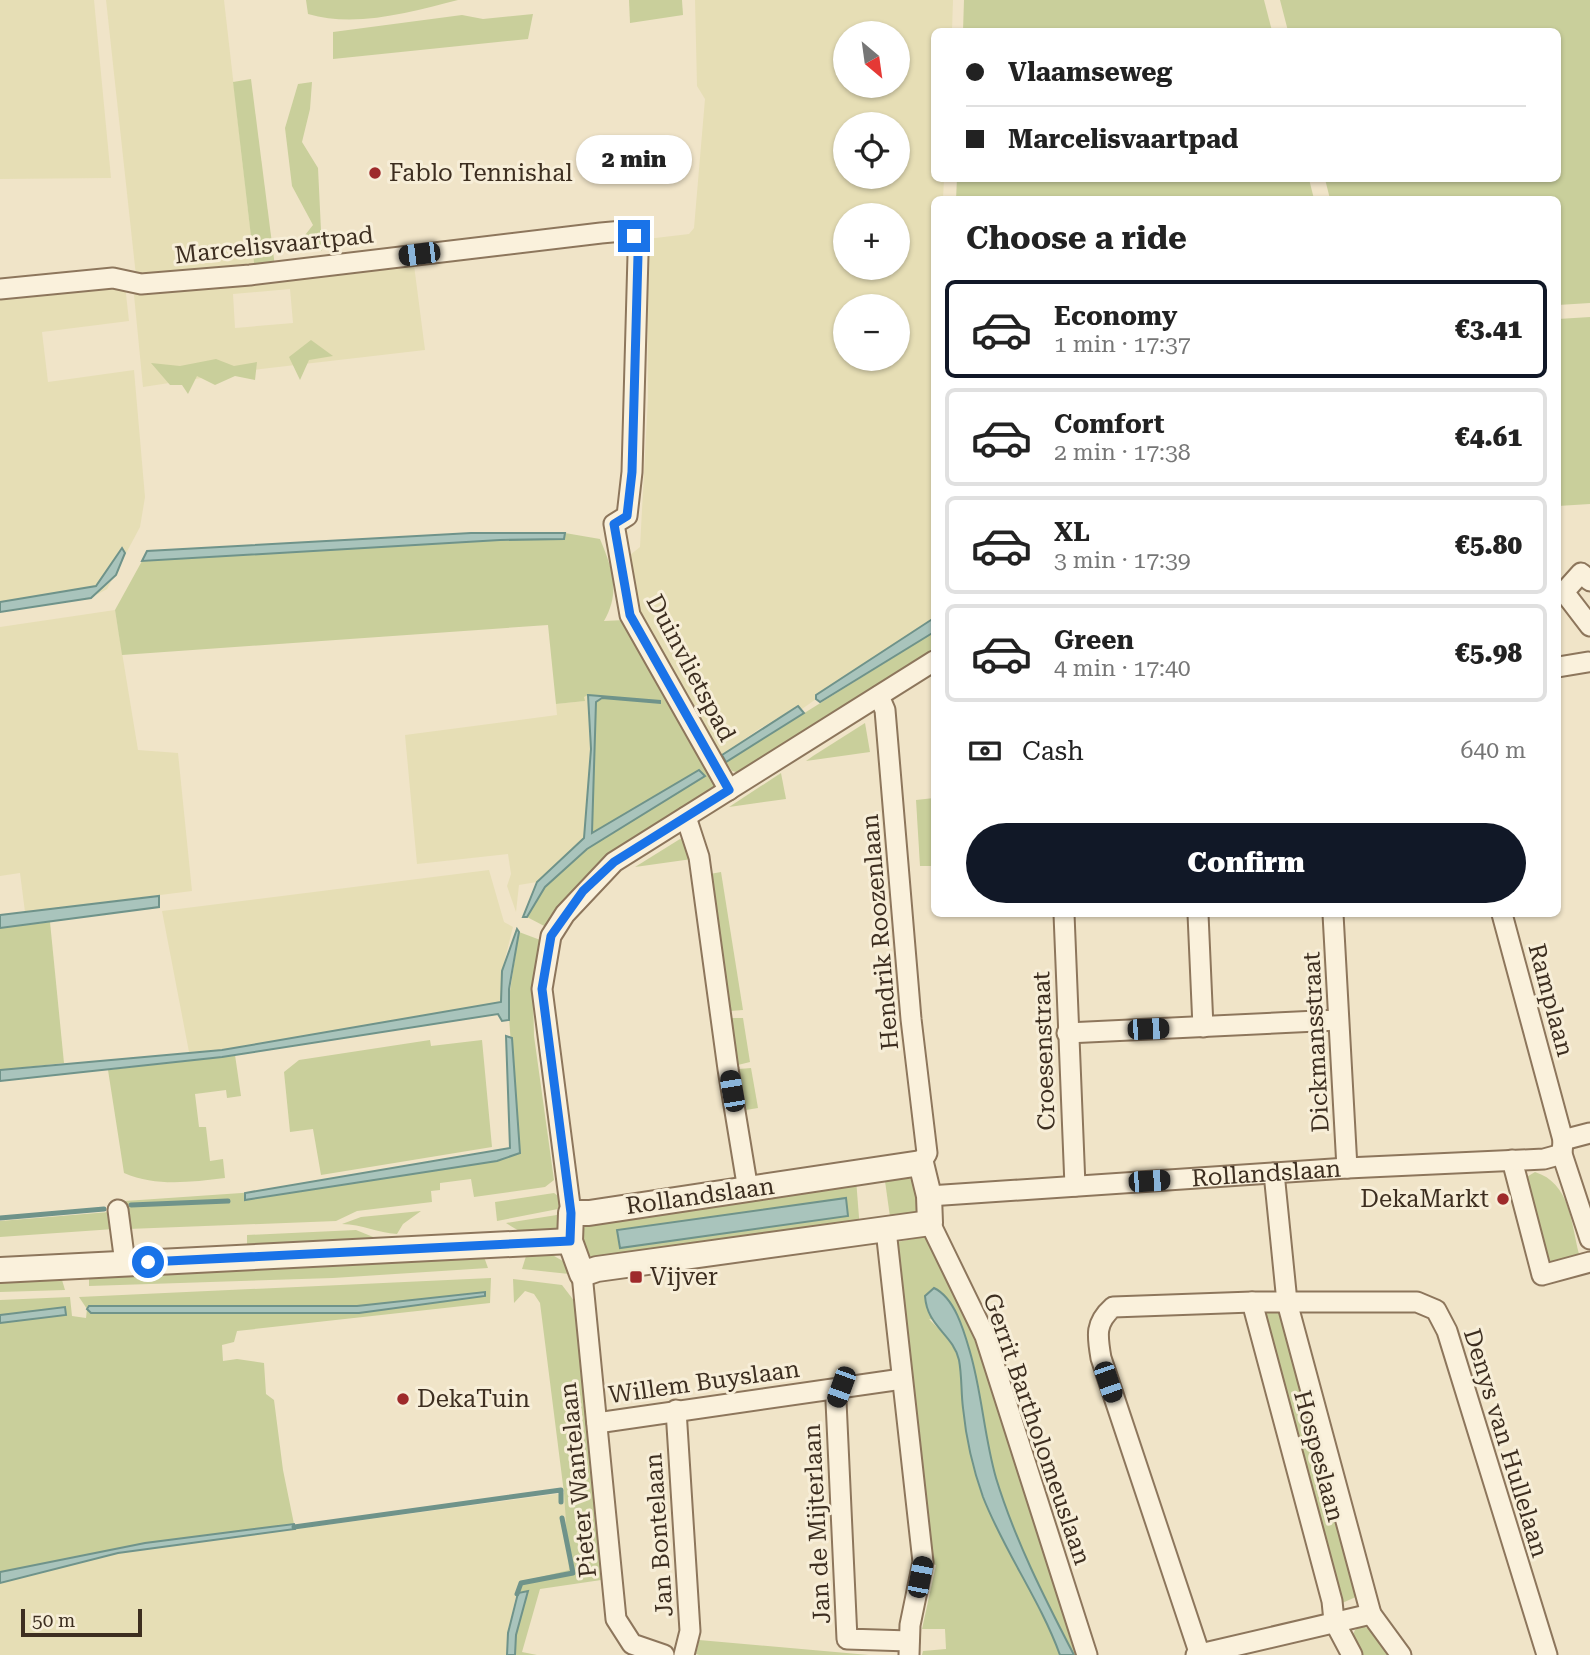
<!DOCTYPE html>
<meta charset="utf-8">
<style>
:root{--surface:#fff;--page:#f6f6f6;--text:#222;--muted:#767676;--line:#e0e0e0;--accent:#111827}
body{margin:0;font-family:"Roboto Serif",serif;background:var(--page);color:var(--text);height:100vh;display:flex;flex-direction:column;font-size:26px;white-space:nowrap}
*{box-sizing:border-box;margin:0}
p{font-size:23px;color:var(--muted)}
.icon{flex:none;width:38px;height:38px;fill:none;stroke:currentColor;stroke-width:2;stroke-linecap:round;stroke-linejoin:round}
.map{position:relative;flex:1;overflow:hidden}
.sheet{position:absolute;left:931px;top:196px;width:630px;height:721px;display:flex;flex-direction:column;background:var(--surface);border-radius:10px;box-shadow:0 2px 5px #0004}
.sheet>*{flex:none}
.guide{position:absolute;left:931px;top:28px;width:630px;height:154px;border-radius:10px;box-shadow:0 2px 5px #0004;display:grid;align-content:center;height:154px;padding:0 35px;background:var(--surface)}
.needle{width:46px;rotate:151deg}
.tools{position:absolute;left:833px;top:21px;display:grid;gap:14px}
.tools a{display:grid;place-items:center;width:77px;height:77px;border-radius:50%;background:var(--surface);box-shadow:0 2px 5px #0004;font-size:35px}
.scale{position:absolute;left:21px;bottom:18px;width:121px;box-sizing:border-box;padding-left:7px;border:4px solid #3d2e20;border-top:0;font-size:19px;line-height:24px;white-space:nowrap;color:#3d2e20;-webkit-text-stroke:5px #f7eed8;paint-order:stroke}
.end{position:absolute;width:32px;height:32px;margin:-16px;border:9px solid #1a73e8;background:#fff;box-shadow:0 0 0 4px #fff}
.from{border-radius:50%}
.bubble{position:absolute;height:49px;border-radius:24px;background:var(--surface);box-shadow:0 2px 5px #0004;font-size:23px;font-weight:800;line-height:49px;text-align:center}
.car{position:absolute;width:21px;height:42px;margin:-21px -10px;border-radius:9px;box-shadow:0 0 5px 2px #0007;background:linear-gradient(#222 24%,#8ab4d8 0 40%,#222 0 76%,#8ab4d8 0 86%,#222 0)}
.guide b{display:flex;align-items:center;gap:24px;height:66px;font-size:26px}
.guide b+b{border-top:2px solid var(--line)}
.guide i{width:18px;height:18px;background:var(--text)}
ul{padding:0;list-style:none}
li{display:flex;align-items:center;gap:21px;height:98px;margin:0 14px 10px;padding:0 21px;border:4px solid var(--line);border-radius:10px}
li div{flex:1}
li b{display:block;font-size:26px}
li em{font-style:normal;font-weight:800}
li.selected{border-color:var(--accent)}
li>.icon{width:63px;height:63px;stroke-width:1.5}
h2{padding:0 35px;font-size:32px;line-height:84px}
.pay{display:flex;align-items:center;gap:18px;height:77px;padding:0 35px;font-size:26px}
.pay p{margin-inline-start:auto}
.cta{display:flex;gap:14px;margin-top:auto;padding:14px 35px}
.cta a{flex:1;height:80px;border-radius:42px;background:var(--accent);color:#fff;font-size:28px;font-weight:800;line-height:80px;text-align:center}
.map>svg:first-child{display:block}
.farmland{fill:#e6deb5;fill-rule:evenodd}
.green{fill:#c9cf9b;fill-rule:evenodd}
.water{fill:#a9c4bc;stroke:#6f938a;stroke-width:2}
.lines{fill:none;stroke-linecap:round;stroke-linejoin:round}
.stream{stroke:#6f938a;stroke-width:5}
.minor-casing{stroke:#8d765c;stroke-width:23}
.tertiary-casing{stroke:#8d765c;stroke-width:28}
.minor{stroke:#faf1dc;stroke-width:19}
.tertiary{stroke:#faf1dc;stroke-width:24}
.route{stroke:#1a73e8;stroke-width:9}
.poi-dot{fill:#9e2a2b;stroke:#f7eed8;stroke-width:2.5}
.labels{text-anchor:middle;stroke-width:6;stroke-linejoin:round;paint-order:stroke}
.poi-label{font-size:24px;fill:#3d2e20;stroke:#f7eed8;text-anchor:start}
.street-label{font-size:24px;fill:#3d2e20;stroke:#f7eed8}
</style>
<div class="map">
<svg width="1590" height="1655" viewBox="0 0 1590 1655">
<rect width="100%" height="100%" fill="#f0e4c8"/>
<g class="farmland">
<path d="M0,0H94L111,178L0,179Z"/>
<path d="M106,0H224L255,271L136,276Z"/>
<path d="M695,0H953L952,31L934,32V178L944,179L943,199L934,200V618L816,694V699L802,709L798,706L759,729L722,755L705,735L641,622L625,559L640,547L648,398L647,239L689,234L694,228L705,99L697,86ZM845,33H898V86H845ZM845,124H898V177H845ZM845,215H898V268H845ZM845,306H898V359H845Z"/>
<path d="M414,265L425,350L261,369L143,387L134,295L142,288ZM290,289L293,323L235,328L233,294Z"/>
<path d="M125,285L129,321L42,332L48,382L134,370L145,497L140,527L107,589L98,594L0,610V295Z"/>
<path d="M115,610L138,750L178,753L192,891L25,912L20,873L0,876V627Z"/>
<path d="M588,695L591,749L584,839L545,887L537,882L519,885L516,912L507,886L511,874L508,854L417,864L405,735L557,715L556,704L584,701V696Z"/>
<path d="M489,870L504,922L513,927L502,971L501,1002L222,1050L189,1052L162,911Z"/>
<path d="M564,1493L569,1570L519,1582L508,1633L507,1655H0V1583L118,1553Z"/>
</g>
<g class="green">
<path d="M306,0H458C411,12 356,28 308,14Z"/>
<path d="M629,0H682L683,15L630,23Z"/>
<path d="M964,0H1264L1272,31H963Z"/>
<path d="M1280,0H1590V303L1558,305V200L1330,199L1325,179L1558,178V32L1288,31Z"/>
<path d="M533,14L528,39L333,59V32L462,15L483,19Z"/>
<path d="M251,79L275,267L255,271L233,82Z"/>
<path d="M312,82L310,109L302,142L318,168L322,251L294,249L313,225L292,186L285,128L298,84Z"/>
<path d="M957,178L1309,179L1314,199L956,200Z"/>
<path d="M1590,317V504L1558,506V319Z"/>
<path d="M311,340L333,356L309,360L300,380L289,357Z"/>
<path d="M216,359L234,366L257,362L255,380L235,376L215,385L197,376L188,394L182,385H170L151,363L180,366Z"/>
<path d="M565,533L600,539C612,568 621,592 604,621L625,620L716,784L712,792C649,832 585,861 548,928L527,917L545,887L630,810L592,834L596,702L602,698L660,703L588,695L584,697L585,701L556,704L548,625L122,655L115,610L142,561L500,540L564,539Z"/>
<path d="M934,632V654L740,773L732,771L726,762Z"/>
<path d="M865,723L870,752L806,761L813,756Z"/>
<path d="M781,773L786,799L729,807Z"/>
<path d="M934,798V866H920L916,800Z"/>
<path d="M680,839L688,841L692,859L635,867Z"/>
<path d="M721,872L743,1010L730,1011L710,874Z"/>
<path d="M50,922L64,1063L0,1070V928Z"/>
<path d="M519,932L543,941L533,990L534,1036L554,1180L545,1187L474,1197L471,1179L440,1183V1190L431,1191L432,1202L357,1211L336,1221L128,1229L125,1201L301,1189L519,1153L508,1004Z"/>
<path d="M731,1018H743L750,1062L738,1065Z"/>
<path d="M430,1040L431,1046L482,1040L492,1147L321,1175L313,1129L290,1132L284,1072L299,1060Z"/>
<path d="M235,1055L241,1096L227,1098L226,1090L195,1094L199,1127H206L210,1161L223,1159L225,1178C190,1182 157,1187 124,1173L108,1070Z"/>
<path d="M751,1068L758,1108L746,1110L739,1069Z"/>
<path d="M1535,1172C1570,1183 1571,1222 1579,1254L1547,1263L1525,1178Z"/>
<path d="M884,1174L907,1176L916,1185L918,1209L910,1217L891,1224Z"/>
<path d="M856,1179L860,1230L593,1259C581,1246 581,1233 588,1217Z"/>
<path d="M554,1193L561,1198L558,1209L497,1221L495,1202Z"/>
<path d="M421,1211L403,1224L397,1234C378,1233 362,1224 342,1224L361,1217Z"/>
<path d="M109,1212L114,1229L0,1237V1221Z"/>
<path d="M563,1214L562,1224C539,1243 530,1238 506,1223Z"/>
<path d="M356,1230L388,1243L247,1249V1235Z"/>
<path d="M929,1236L975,1321L1080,1655H1074C1044,1598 1016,1541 996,1479C980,1428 979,1375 960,1324L929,1319C940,1330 953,1342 958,1358C966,1381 964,1421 969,1448C986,1523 1035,1584 1060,1655H922L923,1651L946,1649L945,1629H922L936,1565L932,1564L897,1242Z"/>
<path d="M547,1252L570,1265L569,1274L522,1269L527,1253Z"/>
<path d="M483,1254L488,1268L333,1278L89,1286V1273Z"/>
<path d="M491,1278L490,1303L237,1331L234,1342L222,1345L223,1361L237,1359L264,1363L266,1394L274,1400L283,1470L294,1524L145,1543L0,1574V1300L70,1297L72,1316L86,1318L87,1309L79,1297ZM474,1293H485L484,1296L359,1313L89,1306H357Z"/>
<path d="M513,1279L562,1285L575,1302L608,1579L540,1589L522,1652L537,1655H515L516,1635L528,1592L518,1593L519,1582L569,1570L564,1493L540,1303L534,1294L525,1291L514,1303Z"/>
<path d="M62,1280L65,1290L0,1292V1283Z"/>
<path d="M1282,1310L1358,1596L1340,1604L1262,1311Z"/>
<path d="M1362,1626L1370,1629L1389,1655H1356L1351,1639L1355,1630Z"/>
<path d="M699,1640L869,1655H699L696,1654Z"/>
</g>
<g class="water">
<path d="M471,533H565L564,539L500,540L142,561L147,551Z"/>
<path d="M122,548L125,553L116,575L91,598L0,612V602L96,586Z"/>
<path d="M934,618V632L820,702L816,699V695Z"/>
<path d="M588,695L660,701V703L602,698L596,702L592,833L699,770L705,776L587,849L545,887L527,917H523L537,882L584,838L591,749Z"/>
<path d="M798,706L804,713L726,762L722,755Z"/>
<path d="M159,896V907L0,928V915Z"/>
<path d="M517,929L519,932L509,989V1020L502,1021L498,1014L222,1057L0,1081V1070L222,1050L501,1002L502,971Z"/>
<path d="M506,1036L512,1038L520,1153L497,1161L245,1200V1193L510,1148Z"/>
<path d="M846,1198L848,1216L620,1248L617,1230Z"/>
<path d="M934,1288C955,1298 964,1331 970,1352C982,1393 984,1436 996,1478C1015,1540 1044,1597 1074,1655H1060C1040,1600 1004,1551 983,1497C973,1469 966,1438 963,1408C961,1393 962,1376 959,1360C953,1334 927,1327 925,1296Z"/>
<path d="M485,1292V1296L359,1313H91L87,1309L89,1306H357Z"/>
<path d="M65,1307L66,1315L0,1323V1315Z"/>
<path d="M294,1524L295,1529L118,1553L0,1583V1572L145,1543Z"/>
<path d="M528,1591L516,1635L515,1655H507L508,1633L518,1593Z"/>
</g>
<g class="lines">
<g class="stream">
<path d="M131,1205L228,1201"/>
<path d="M0,1218L104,1209"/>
<path d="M294,1527L561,1490V1502"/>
<path d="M517,1594L521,1583L573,1573L562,1518"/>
</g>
<defs>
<g id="minor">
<path d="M0,289L113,278L141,284L250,275L601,233L623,231L633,236L638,255L632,472L627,516L614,524L630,615L729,790"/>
<path d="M1590,581L1581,573L1564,592L1590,626"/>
<path d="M1558,667L1588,662"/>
<path d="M879,696L885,710L911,1019L927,1153L921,1163"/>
<path d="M686,817L699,857L728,1069L748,1190"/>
<path d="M1064,914L1075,1186"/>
<path d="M1198,914L1203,1027"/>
<path d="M1333,914L1347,1168"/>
<path d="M1502,914L1563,1140L1562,1154L1590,1239"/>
<path d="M1067,1033L1338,1020"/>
<path d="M1563,1140L1590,1133"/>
<path d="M1512,1160L1542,1275L1590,1262"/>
<path d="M1274,1173L1287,1302L1371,1614L1401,1655"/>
<path id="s1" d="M929,1196L1347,1168L1544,1159L1562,1154"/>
<path d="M118,1210L125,1263"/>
<path d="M571,1213L542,989L551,936L565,914L614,862L934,661"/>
<path d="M930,1223L985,1336L1087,1655"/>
<path d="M886,1230L923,1562L910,1625L909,1655"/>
<path d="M582,1274L616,1619L632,1644L664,1655"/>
<path d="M1252,1302L1332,1601L1334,1621L1352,1655"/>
<path d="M841,1387L836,1401L847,1639L909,1641"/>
<path d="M676,1410L690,1631L684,1655"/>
<path d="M597,1423L902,1379"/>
<path d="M1196,1655L1371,1614"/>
<path d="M1200,1655L1101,1358C1097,1335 1095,1323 1113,1307L1252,1302H1417L1436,1310L1447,1331L1547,1655"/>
</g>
<g id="tertiary">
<path d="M921,1163L929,1196L930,1223L597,1269L582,1274L570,1241L571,1213H589Z"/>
<path d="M0,1270L570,1241"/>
</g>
</defs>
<use href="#minor" class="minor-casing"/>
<use href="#tertiary" class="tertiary-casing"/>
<use href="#minor" class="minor"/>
<use href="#tertiary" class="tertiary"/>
</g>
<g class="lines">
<path class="route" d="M148,1262L570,1241L571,1213L542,989L551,936L583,891L614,862L729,790L630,615L614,524L627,516L632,472L638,255L634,236"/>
</g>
<g class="poi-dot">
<circle cx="375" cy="173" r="7"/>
<circle cx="1503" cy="1199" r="7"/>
<rect x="629" y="1270" width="14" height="14" rx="3.5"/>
<circle cx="403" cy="1399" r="7"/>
</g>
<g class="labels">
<g class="poi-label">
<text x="389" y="181">Fablo Tennishal</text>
<text x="1489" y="1207" text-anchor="end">DekaMarkt</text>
<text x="650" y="1285">Vijver</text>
<text x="417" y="1407">DekaTuin</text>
</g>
<g class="street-label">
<text transform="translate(274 245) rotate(-6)" y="8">Marcelisvaartpad</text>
<text transform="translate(691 668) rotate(62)" y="8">Duinvlietspad</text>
<text transform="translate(880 932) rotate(-95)" y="8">Hendrik Roozenlaan</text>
<text transform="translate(1551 1000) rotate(75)" y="8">Ramplaan</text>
<text transform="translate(1316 1042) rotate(-93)" y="8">Dickmansstraat</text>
<text transform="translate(1044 1051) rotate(-92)" y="8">Croesenstraat</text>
<text dy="8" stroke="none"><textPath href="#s1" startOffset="338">Rollandslaan</textPath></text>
<text transform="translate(700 1196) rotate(-8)" y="8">Rollandslaan</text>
<text transform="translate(704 1382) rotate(-8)" y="8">Willem Buyslaan</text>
<text transform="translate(1037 1429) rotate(71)" y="8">Gerrit Bartholomeuslaan</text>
<text transform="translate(1506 1443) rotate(73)" y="8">Denys van Hullelaan</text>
<text transform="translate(1319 1456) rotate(75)" y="8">Hospeslaan</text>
<text transform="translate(578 1480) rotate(-96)" y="8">Pieter Wantelaan</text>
<text transform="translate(817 1524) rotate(-93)" y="8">Jan de Mijterlaan</text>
<text transform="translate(659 1535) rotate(-94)" y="8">Jan Bontelaan</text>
</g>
</g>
</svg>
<div class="tools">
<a><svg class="needle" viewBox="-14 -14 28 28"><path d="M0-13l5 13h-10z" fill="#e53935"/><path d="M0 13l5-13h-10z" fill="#767676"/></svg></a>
<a><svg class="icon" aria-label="locate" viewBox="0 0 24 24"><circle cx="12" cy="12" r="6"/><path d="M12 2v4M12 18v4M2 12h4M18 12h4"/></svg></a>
<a>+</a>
<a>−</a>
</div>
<div class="scale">50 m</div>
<i class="end from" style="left:148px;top:1262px"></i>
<i class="end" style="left:634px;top:236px"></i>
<div class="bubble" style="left:576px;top:135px;width:116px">2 min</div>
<i class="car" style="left:419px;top:254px;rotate:263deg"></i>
<i class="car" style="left:1148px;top:1029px;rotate:88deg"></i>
<i class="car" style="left:732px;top:1091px;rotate:350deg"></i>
<i class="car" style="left:1149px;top:1181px;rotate:86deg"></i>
<i class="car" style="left:1108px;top:1382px;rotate:161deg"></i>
<i class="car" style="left:841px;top:1387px;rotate:200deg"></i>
<i class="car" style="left:920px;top:1577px;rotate:11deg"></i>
<div class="guide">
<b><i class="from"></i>Vlaamseweg</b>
<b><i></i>Marcelisvaartpad</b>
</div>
<section class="sheet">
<h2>Choose a ride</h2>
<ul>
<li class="selected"><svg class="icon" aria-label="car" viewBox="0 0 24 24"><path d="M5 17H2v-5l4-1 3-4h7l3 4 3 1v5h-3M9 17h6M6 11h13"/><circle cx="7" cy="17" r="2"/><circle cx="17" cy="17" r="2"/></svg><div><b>Economy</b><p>1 min · 17:37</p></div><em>€3.41</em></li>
<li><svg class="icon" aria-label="car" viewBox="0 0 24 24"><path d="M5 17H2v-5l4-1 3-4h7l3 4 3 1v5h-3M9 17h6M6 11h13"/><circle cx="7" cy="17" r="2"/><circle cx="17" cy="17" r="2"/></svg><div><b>Comfort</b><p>2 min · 17:38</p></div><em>€4.61</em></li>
<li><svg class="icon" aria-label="car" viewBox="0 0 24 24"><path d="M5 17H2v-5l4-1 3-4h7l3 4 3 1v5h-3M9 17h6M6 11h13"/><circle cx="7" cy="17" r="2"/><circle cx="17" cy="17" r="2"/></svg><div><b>XL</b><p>3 min · 17:39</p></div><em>€5.80</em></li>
<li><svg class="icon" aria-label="car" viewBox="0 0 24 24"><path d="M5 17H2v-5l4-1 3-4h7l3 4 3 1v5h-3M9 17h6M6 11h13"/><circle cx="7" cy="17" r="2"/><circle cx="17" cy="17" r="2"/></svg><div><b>Green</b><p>4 min · 17:40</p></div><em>€5.98</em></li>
</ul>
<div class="pay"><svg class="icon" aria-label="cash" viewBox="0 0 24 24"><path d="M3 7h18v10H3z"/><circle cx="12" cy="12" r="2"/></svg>Cash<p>640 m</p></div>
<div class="cta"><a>Confirm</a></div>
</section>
</div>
